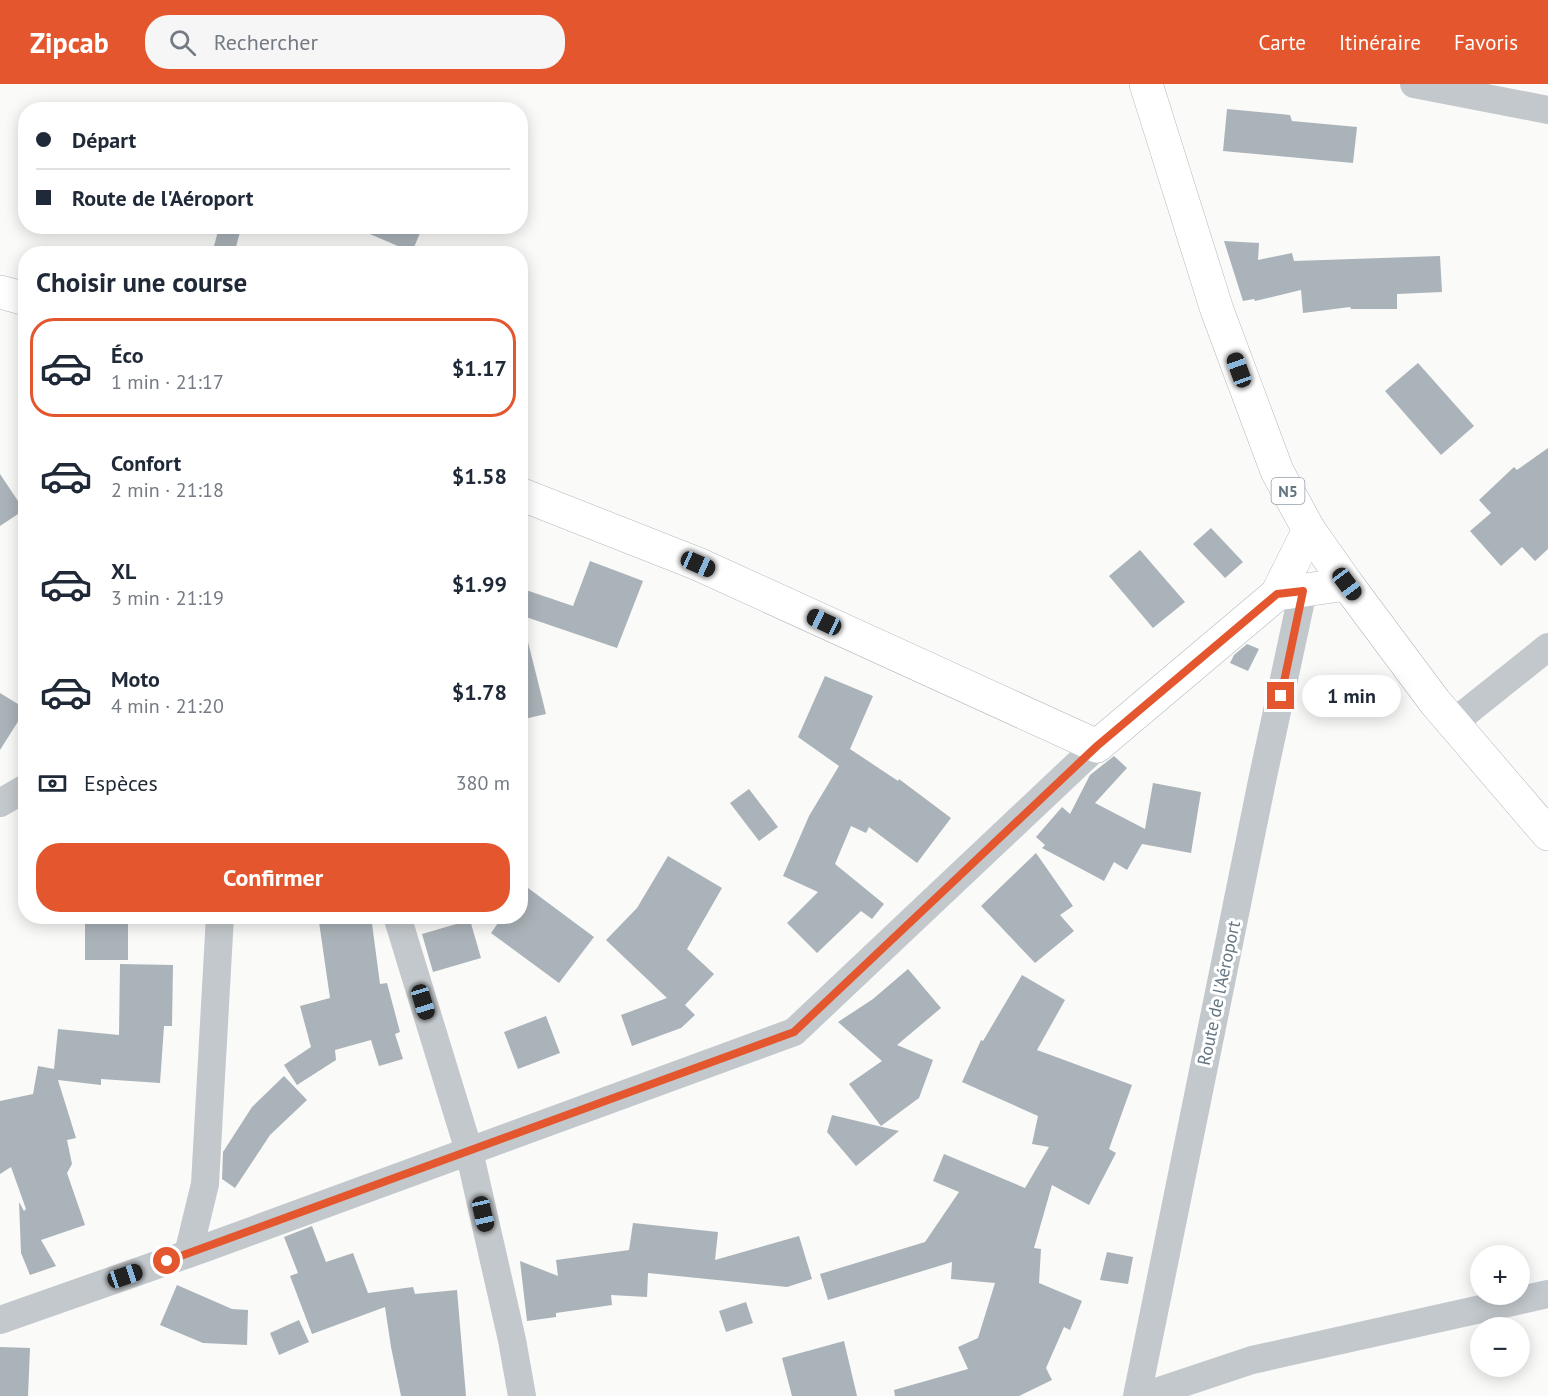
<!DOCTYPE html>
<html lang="fr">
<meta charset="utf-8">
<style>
:root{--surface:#fff;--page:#f6f6f7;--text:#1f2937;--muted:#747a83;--line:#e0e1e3;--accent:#e4572e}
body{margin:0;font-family:"PT Sans",sans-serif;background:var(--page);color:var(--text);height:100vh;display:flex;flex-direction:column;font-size:22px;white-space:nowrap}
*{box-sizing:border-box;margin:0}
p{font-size:20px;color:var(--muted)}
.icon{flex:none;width:33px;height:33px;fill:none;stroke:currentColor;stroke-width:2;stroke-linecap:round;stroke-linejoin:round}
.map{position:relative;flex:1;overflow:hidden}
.panel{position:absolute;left:18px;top:162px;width:510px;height:678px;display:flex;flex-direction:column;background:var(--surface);border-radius:24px;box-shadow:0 3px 15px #0003}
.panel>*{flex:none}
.guide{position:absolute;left:18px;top:18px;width:510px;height:132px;border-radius:24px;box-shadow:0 3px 15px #0003;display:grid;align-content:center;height:132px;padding:0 18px;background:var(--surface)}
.tools{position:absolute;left:1470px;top:1161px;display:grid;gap:12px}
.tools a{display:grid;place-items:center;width:60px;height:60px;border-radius:50%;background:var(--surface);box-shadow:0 3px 15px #0003;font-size:30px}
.end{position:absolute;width:27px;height:27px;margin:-14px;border:8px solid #e4572e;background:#fff;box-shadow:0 0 0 3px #fff}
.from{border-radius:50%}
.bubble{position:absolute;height:42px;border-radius:21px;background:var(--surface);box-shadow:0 3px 15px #0003;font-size:20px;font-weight:700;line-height:42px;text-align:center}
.car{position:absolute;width:18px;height:36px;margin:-18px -9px;border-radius:8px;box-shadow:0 0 4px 2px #0007;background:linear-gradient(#222 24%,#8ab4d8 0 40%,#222 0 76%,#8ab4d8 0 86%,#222 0)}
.guide b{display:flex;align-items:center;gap:21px;height:57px;font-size:22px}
.guide b+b{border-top:2px solid var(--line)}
.guide i{width:15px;height:15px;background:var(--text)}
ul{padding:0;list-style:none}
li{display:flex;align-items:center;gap:18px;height:99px;margin:0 12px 9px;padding:0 6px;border:3px solid transparent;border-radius:24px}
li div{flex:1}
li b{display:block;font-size:22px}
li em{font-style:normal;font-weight:700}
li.on{border-color:var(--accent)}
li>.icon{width:54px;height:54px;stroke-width:1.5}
h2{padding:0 18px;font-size:27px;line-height:72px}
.pay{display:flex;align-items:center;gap:15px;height:66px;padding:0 18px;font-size:22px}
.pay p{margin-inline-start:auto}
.action{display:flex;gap:12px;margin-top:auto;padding:12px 18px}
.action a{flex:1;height:69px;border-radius:24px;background:var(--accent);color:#fff;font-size:24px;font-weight:700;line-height:69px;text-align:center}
header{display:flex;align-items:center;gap:36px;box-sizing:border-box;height:84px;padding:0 30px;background:var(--accent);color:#fff}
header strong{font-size:28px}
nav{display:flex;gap:33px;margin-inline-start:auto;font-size:21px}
.search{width:420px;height:54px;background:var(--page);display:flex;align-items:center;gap:15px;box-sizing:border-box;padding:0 21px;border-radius:24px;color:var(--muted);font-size:22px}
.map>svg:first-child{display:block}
.building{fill:#aab3b9}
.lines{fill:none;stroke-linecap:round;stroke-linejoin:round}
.secondary-casing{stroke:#b3babf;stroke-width:34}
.highway-casing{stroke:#b4b9bd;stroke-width:34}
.street{stroke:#c3c8cc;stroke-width:28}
.secondary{stroke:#fff;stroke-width:33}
.highway{stroke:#fff;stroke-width:33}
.route{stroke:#e4572e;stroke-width:8}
.labels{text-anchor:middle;stroke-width:6;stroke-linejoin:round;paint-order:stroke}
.shield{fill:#fff;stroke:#939fa8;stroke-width:1.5}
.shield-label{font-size:16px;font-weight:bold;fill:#657683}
.street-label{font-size:18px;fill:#657683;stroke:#fff}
</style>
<header>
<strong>Zipcab</strong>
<div class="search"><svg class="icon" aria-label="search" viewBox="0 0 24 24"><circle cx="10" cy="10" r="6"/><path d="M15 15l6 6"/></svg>Rechercher</div>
<nav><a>Carte</a><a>Itinéraire</a><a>Favoris</a></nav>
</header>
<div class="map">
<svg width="1548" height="1312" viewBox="0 0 1548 1312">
<rect width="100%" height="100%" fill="#fafaf8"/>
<g class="building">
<path d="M1227,25L1290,31L1292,37L1357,43L1353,79L1223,67Z"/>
<path d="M351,142H423L412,168Z"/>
<path d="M219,143L240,148L234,170H212Z"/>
<path d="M1224,157L1259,159L1258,176L1292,169L1294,177L1440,172L1442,208L1397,210V225H1351L1350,223L1303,229L1301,206L1255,217L1254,215L1243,217Z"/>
<path d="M1418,279L1474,342L1441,371L1385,307Z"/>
<path d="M1548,364V465L1535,477L1522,463L1501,482L1470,447L1491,429L1479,416L1514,383L1517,386Z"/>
<path d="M0,390L24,426L0,442Z"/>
<path d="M1211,444L1243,478L1225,494L1193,460Z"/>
<path d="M1140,466L1185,518L1153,544L1109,492Z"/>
<path d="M590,477L643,497L617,564L520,531V504L573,522Z"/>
<path d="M520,558H528L546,630L520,636Z"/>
<path d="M1247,560L1259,565L1248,587L1230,579L1234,571Z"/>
<path d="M825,592L873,612L850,665L898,697L899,695L951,734L917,779L869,743L866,749L851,742L835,780L884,820L872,835L861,827L817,869L787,839L818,808L783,792L809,732L839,682L798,653Z"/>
<path d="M0,609L26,625L0,666Z"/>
<path d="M1114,672L1127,684L1095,719L1145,745L1153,699L1201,708L1191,769L1142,760L1127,786L1114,778L1104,797L1042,764L1045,761L1036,753L1062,723L1070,730L1090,691Z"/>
<path d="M749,705L778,743L759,757L730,719Z"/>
<path d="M1036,769L1073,822L1060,831L1074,847L1035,879L981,822Z"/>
<path d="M668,772L722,804L687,865L714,890L685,921L695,931L681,944L632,962L621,931L667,914L606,856L637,824Z"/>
<path d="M520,798L594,853L559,899L491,849L503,832H520Z"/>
<rect x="85" y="832" width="43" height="44"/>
<path d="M361,832H371L380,900L387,899L400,948L395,950L403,975L379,982L371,956L335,966L336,976L297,1001L284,981L311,963L300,922L330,914L319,838Z"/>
<path d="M470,836L481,874L433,888L422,850Z"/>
<path d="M120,880L173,881L172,942H164L160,999L101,995V1001L58,996L76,1054L67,1056L72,1080L67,1089L85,1141L41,1156L56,1182L30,1191L21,1169L19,1118L24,1127L26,1125L11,1083L0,1090V1017L33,1010L38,982L54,985L58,945L119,951Z"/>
<path d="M908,885L941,924L897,961L933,976L919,1014L881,1042L849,1000L882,977L838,938L873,915Z"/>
<path d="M1022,891L1065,916L1037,966L1132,1001L1109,1065L1116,1069L1089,1121L1052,1101L1034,1164L1041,1165L1039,1199L1082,1217L1070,1246L1064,1243L1046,1284L1052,1296L1019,1312H895L894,1306L968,1285L958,1263L978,1254L995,1199L951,1195L952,1178L828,1216L820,1190L925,1158L959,1108L933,1097L944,1070L1025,1104L1049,1063L1032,1060L1038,1032L962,998L981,956L983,957Z"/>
<path d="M546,932L560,969L518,985L504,948Z"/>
<path d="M284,992L307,1016L270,1051L235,1104L222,1095L223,1068L252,1023Z"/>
<path d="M832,1031L899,1047L856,1082L827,1048Z"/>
<path d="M633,1139L718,1148L715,1176L799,1152L812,1195L787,1203L648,1189L647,1213L611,1211L612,1221L556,1229V1233L527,1237L520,1177L558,1192L556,1176L629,1166Z"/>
<path d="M312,1142L326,1178L353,1169L368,1209L413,1203L415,1210L457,1206L466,1312H401L391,1263L385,1223L312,1250L290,1192L298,1189L284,1153Z"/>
<path d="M1107,1168L1133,1173L1128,1200L1100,1196Z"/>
<path d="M177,1201L232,1225L248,1226L247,1261L203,1259L160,1241Z"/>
<path d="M746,1218L753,1239L726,1248L719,1227Z"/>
<path d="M299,1236L309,1258L279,1271L270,1249Z"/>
<path d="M844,1257L857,1312H792L782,1274Z"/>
<path d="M0,1263L30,1264L28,1312H0Z"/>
</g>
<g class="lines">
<defs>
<g id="secondary">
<path d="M0,208L26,215"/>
<path d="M520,410L698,480L1097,662L1277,510L1309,446"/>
<path d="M1277,510L1347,500"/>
</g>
<path id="highway" d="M1146,0L1217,226L1277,387L1309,446L1347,500L1435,618L1548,750"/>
</defs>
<use href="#secondary" class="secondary-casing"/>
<use href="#highway" class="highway-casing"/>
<g class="street">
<path d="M1414,0L1548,26"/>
<path d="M1453,639L1548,563"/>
<path d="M0,719L26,704"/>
<path d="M397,832L469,1067L512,1256L522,1312"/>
<path d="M188,1170L205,1100L220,832"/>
<path d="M0,1236L205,1164L794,948L1097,662"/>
<path d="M1137,1312L1262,697L1303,507"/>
<path d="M1144,1312L1252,1276L1548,1210"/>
</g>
<use href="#secondary" class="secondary"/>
<use href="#highway" class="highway"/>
</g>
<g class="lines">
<path class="route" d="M167,1177L794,948L1097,662L1277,510L1303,507L1281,612"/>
</g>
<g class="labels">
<rect class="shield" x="1271.5" y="394" width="33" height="26" rx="4.5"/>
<g class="shield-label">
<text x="1288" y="413">N5</text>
</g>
<g class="street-label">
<text transform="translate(1219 909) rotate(-78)" y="6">Route de l'Aéroport</text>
</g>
</g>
</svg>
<div class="tools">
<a>+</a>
<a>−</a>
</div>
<i class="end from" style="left:167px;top:1177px"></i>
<i class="end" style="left:1281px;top:612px"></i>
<div class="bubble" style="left:1302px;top:591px;width:99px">1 min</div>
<i class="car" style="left:1239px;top:286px;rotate:340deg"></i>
<i class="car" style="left:698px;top:480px;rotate:114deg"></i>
<i class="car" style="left:1347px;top:500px;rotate:143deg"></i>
<i class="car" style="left:824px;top:538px;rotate:295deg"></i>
<i class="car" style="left:423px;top:918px;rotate:163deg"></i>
<i class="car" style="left:483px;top:1130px;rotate:167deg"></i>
<i class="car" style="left:125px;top:1192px;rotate:71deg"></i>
<div class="guide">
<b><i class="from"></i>Départ</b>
<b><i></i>Route de l'Aéroport</b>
</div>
<section class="panel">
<h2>Choisir une course</h2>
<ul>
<li class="on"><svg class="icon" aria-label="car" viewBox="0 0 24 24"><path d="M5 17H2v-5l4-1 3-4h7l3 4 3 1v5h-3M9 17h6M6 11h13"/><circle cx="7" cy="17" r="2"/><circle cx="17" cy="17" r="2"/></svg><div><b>Éco</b><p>1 min · 21:17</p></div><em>$1.17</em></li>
<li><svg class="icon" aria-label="car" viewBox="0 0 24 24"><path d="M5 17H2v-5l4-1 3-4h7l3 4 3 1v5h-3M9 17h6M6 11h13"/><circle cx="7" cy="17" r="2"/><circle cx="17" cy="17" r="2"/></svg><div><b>Confort</b><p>2 min · 21:18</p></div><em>$1.58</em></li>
<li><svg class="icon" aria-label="car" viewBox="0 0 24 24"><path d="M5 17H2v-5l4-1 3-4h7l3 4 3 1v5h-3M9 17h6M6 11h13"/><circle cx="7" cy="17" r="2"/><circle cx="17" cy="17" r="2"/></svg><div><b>XL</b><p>3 min · 21:19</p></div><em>$1.99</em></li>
<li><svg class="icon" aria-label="car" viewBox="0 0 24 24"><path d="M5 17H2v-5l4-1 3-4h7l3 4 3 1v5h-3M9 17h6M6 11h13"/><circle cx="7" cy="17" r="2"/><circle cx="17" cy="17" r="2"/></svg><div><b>Moto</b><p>4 min · 21:20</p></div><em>$1.78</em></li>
</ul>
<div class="pay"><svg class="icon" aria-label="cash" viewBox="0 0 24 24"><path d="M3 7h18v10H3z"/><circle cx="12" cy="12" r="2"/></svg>Espèces<p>380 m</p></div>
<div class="action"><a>Confirmer</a></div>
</section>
</div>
